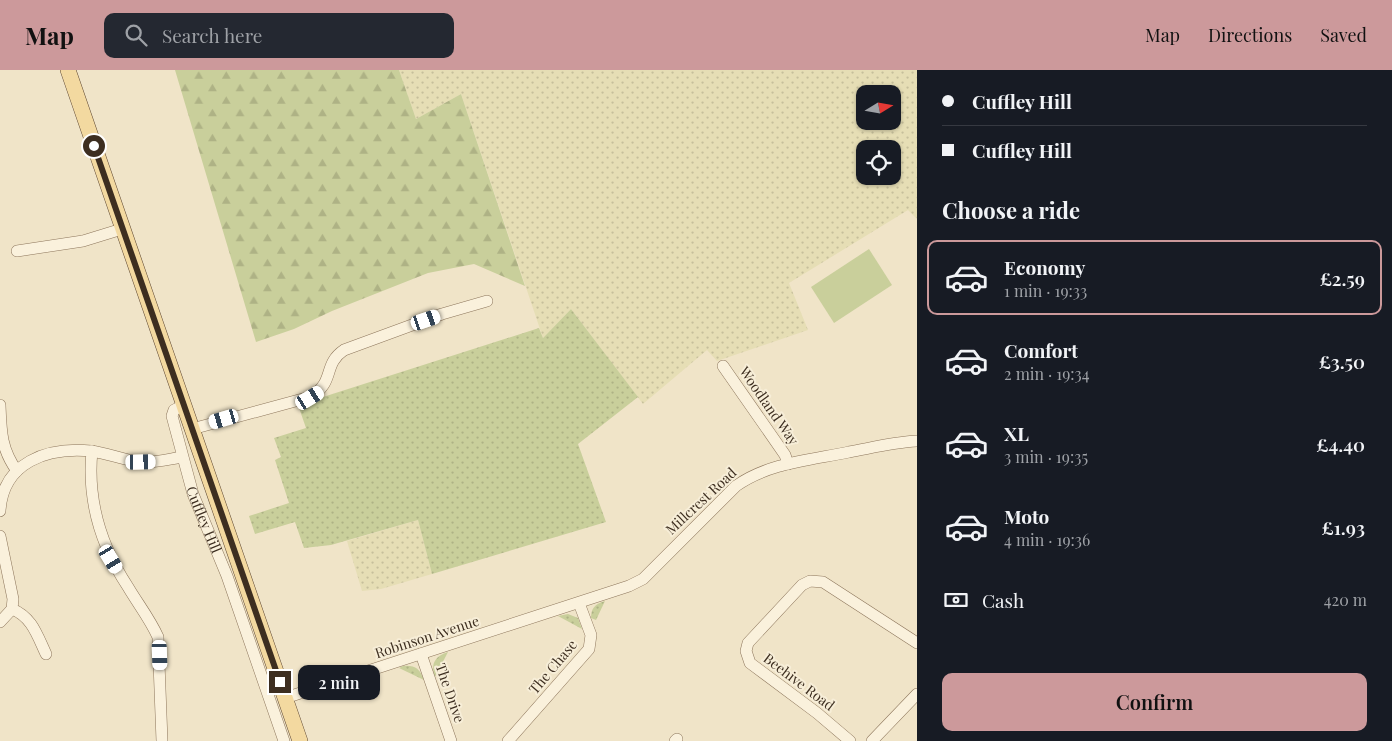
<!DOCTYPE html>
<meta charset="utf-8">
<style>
:root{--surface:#171b24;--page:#242831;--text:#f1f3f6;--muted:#9ea1a6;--line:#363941;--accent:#cc999b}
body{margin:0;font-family:"Playfair Display",serif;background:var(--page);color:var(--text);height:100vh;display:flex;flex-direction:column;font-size:19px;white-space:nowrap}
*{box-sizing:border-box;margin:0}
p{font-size:16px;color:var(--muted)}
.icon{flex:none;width:28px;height:28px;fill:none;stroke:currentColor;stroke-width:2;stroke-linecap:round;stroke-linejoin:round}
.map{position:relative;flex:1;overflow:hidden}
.side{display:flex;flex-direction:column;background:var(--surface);width:475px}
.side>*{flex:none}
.guide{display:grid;align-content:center;height:110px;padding:0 25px;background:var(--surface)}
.needle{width:32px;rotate:79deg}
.tools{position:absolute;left:856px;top:15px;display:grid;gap:10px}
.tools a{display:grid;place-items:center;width:45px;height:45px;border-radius:10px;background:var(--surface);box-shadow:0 1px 4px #0004;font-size:25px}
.end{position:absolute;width:22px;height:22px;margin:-11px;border:6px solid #3d2e20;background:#fff;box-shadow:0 0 0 2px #fff}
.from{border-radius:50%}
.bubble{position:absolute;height:35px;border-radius:10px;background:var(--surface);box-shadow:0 1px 4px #0004;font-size:16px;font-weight:600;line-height:35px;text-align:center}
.car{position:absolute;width:15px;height:30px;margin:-15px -8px;border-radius:6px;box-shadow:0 0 4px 1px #0007;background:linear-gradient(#fff 24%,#345 0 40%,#fff 0 76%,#345 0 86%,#fff 0)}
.guide b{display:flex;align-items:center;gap:18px;height:48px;font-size:19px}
.guide b+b{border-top:1px solid var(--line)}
.guide i{width:12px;height:12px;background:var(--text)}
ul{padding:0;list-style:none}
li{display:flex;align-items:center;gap:15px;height:75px;margin:0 10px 8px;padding:0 15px;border:2px solid transparent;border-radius:10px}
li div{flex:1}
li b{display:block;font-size:19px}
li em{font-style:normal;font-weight:600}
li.active{border-color:var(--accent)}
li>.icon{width:45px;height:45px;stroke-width:1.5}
h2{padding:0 25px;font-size:22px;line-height:60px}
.pay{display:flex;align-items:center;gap:12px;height:55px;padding:0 25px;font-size:19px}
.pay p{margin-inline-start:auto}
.primary-button{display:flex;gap:10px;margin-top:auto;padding:10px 25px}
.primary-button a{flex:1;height:58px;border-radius:10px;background:var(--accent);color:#111;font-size:20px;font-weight:600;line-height:58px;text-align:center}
header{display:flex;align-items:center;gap:30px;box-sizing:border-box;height:70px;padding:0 25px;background:var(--accent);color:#111}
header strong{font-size:24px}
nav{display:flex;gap:28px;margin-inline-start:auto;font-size:18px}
.search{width:350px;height:45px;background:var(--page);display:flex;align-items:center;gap:12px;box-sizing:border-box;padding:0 18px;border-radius:10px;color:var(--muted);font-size:19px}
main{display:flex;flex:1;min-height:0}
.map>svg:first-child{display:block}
.farmland{fill:url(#farmland-dots);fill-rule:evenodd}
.grass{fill:url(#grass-dots)}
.forest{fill:url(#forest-firs)}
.pitch{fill:#c9cf9b}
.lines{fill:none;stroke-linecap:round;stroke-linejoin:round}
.minor-casing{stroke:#8d765c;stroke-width:12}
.major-casing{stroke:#5b4430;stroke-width:16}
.minor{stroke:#faf1dc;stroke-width:11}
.major{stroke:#f3d9a0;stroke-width:15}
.route{stroke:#3d2e20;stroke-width:6}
.labels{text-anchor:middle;stroke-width:4;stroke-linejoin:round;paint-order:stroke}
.street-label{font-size:14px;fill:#3d2e20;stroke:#f7eed8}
</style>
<header>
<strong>Map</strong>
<div class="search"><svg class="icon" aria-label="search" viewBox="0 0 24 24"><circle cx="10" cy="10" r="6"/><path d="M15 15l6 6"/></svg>Search here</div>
<nav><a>Map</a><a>Directions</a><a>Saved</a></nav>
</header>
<main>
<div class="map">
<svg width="917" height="671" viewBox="0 0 917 671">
<defs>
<pattern id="farmland-dots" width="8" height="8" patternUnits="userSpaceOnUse" patternTransform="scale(1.25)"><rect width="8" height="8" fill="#e6deb5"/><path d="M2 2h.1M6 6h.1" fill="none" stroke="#c6bf9b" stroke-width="1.8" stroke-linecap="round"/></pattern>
<pattern id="grass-dots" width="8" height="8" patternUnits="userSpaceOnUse" patternTransform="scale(1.25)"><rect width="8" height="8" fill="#c9cf9b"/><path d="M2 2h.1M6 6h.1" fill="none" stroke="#aeb285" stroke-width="1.8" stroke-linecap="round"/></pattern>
<pattern id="forest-firs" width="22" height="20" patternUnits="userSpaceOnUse" patternTransform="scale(1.25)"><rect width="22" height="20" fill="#c9cf9b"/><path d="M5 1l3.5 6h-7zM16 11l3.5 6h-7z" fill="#aeb285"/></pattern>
</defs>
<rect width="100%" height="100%" fill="#f0e4c8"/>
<g class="farmland">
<path d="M399,0H917V149L908,140L789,213L808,260L717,291L707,280L643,334L571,239L543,268L461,24L416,49ZM865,24H892V51H865ZM865,79H892V106H865Z"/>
<path d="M418,450L432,504L381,519L362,521L347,471Z"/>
</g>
<g class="grass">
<path d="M571,239L638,327L578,374L606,452L432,504L418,450L331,475L304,478L295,452L255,464L249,446L289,433L275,390L281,387L274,368L306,358L298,335L539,258L543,268Z"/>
<path d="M605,531L596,550L591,548C591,538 595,534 605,531Z"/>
<path d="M568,544L578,548L582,559L558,546Z"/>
<path d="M448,582L435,607C430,594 435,586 448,582Z"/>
<path d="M403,596C415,595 420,599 424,610L399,598Z"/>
</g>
<path class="forest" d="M175,0H399L416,49L461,24L525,216L474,194L428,203L332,241L294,259L256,272Z"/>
<path class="pitch" d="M869,179L892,215L834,253L811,217Z"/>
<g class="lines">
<defs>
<g id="minor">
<path d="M17,181L83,171L122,159"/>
<path d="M723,296L785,385L788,394"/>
<path d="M0,335C1,361 1,379 17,401"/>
<path id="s1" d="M184,335L174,340L172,346L193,424L227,506L284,671"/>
<path d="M192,359L310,327C336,312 322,295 344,280L442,244L487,231"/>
<path d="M92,381C87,431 101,476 128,517C138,534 150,549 158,567L162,671"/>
<path d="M0,441C3,392 47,377 91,381C107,383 123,390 140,392C154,393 169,389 182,387"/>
<path d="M0,466L13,529L12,539L0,552"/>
<path d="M12,539C32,547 37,565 46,584"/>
<path d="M421,584L451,671"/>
<path d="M285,628L629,516L643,509L736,416C768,393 811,390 849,382C871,378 894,372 917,371"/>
<path d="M508,671L589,579L591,565L579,533"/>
<path d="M675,671L677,669"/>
<path d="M850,671L817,643L750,593L746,581L748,573L802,515L810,511L823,512L917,573"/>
<path d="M872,671L917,624"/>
</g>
<path id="major" d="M68,0L300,671"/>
</defs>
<use href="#minor" class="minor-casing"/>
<use href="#major" class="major-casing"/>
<use href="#minor" class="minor"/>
<use href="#major" class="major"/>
</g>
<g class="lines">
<path class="route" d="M94,76L280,612"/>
</g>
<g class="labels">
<g class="street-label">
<text transform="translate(769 336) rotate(55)" y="5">Woodland Way</text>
<text transform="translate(701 431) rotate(-43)" y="5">Millcrest Road</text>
<text dy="5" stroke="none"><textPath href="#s1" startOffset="126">Cuffley Hill</textPath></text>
<text transform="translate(427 567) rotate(-18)" y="5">Robinson Avenue</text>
<text transform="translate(553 597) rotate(-50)" y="5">The Chase</text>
<text transform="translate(799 612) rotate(37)" y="5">Beehive Road</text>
<text transform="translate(450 623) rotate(71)" y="5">The Drive</text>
</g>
</g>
</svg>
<div class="tools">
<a><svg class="needle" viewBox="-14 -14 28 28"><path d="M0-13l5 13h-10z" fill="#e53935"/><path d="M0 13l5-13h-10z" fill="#9ea1a6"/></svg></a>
<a><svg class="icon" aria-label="locate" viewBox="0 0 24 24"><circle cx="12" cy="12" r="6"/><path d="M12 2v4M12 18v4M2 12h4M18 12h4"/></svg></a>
</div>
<i class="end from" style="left:94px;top:76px"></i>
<i class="end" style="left:280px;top:612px"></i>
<div class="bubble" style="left:298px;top:595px;width:82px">2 min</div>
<i class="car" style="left:426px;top:250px;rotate:71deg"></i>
<i class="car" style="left:310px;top:328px;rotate:59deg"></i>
<i class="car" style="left:224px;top:349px;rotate:254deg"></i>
<i class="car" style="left:141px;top:392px;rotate:89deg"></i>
<i class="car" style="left:111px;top:489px;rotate:149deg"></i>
<i class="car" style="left:160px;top:585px;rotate:178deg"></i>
</div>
<section class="side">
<div class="guide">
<b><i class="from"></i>Cuffley Hill</b>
<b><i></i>Cuffley Hill</b>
</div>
<h2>Choose a ride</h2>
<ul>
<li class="active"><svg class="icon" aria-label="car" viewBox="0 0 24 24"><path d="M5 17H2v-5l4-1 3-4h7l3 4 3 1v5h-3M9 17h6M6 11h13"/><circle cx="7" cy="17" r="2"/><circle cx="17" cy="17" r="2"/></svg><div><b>Economy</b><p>1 min · 19:33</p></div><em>£2.59</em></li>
<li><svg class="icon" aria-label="car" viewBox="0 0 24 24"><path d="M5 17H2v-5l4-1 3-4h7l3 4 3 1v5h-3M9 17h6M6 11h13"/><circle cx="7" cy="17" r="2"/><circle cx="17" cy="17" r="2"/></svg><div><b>Comfort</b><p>2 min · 19:34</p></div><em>£3.50</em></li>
<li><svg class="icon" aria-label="car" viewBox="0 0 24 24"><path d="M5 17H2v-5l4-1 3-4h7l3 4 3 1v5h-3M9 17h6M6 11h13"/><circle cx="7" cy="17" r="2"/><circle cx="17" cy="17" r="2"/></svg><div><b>XL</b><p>3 min · 19:35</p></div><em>£4.40</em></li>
<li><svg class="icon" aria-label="car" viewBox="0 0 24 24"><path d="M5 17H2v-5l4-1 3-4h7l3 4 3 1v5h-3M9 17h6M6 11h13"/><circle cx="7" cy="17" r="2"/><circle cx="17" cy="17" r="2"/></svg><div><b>Moto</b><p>4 min · 19:36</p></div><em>£1.93</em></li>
</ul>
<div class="pay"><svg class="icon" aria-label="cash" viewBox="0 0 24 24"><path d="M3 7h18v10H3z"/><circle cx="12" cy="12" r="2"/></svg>Cash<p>420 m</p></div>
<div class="primary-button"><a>Confirm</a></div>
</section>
</main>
